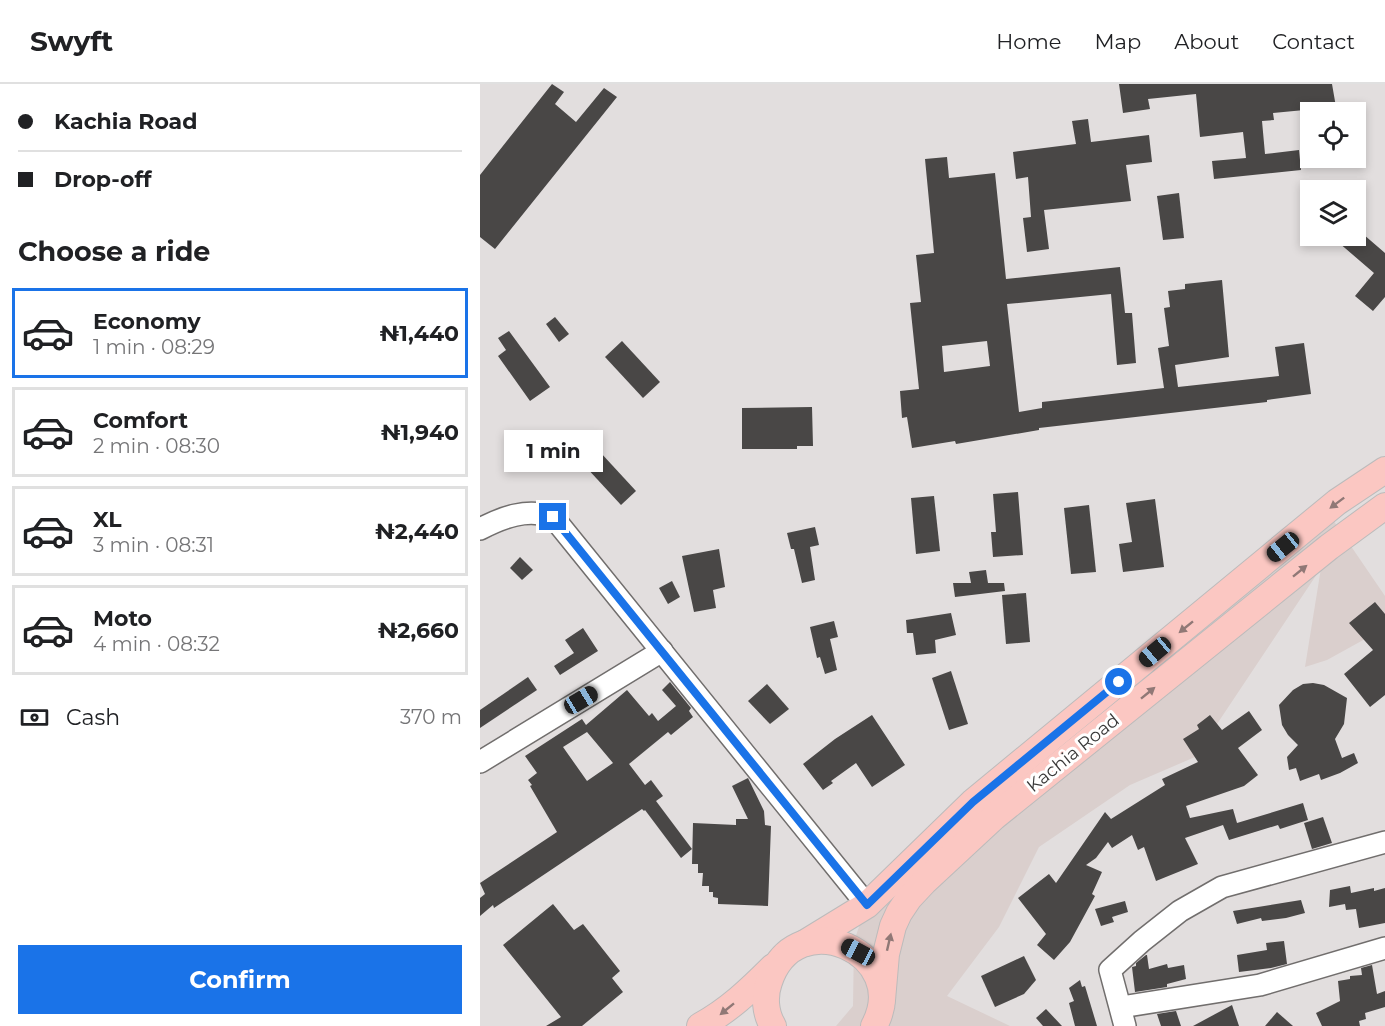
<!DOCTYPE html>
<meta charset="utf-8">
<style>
:root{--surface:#fff;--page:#f2f2f2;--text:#202124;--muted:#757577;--line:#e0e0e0;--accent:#1a73e8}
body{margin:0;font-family:Montserrat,sans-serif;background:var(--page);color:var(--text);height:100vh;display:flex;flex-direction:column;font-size:22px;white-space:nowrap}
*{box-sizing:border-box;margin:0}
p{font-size:20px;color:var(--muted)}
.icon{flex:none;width:33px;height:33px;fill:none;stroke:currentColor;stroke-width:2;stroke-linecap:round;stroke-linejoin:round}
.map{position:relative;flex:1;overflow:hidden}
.drawer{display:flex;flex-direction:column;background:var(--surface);width:480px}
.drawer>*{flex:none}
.top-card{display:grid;align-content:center;height:132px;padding:0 18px;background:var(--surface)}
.tools{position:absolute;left:820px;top:18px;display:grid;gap:12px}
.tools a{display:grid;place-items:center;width:66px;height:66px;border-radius:0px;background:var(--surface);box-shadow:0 3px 9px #0003;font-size:30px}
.end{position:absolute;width:27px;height:27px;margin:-14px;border:8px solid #1a73e8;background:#fff;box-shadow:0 0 0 3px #fff}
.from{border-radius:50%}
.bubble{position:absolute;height:42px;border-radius:0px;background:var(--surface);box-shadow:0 3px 9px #0003;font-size:20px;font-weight:700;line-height:42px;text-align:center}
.car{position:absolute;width:18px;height:36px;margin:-18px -9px;border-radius:8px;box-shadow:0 0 4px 2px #0007;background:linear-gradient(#222 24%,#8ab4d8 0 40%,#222 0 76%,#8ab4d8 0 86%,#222 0)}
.top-card b{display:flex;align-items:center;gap:21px;height:57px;font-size:22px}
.top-card b+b{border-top:2px solid var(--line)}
.top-card i{width:15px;height:15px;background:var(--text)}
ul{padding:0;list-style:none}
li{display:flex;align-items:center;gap:18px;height:90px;margin:0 12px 9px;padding:0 6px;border:3px solid var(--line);border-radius:0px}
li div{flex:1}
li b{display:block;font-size:22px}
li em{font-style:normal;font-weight:700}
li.on{border-color:var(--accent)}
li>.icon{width:54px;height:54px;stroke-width:1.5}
h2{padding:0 18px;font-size:27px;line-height:72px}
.pay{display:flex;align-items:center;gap:15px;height:66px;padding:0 18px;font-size:22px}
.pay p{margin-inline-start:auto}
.action{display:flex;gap:12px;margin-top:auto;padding:12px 18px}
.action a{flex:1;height:69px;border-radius:0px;background:var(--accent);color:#fff;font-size:24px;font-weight:700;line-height:69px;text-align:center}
header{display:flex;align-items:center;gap:36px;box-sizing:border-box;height:84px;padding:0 30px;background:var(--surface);border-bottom:2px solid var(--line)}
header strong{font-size:28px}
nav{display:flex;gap:33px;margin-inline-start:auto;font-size:21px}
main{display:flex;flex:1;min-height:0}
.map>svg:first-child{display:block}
.built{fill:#dacfcd}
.building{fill:#494746;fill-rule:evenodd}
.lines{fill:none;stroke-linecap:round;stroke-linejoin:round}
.minor-casing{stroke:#716e6d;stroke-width:24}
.major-casing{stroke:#bcbbbb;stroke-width:28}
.minor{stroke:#fff;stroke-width:21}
.major{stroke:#fbc7c2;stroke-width:26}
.oneway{fill:#907876}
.route{stroke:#1a73e8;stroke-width:8}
.labels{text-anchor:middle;stroke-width:6;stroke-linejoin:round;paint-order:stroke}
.street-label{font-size:18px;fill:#393838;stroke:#fff}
</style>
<header>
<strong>Swyft</strong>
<nav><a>Home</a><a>Map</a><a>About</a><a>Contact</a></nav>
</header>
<main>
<section class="drawer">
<div class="top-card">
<b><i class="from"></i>Kachia Road</b>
<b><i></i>Drop-off</b>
</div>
<h2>Choose a ride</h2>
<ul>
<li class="on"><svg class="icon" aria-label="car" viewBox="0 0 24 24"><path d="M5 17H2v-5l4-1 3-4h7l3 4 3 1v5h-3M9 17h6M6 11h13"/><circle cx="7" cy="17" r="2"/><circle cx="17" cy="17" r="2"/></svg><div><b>Economy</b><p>1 min · 08:29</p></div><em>₦1,440</em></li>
<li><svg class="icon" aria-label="car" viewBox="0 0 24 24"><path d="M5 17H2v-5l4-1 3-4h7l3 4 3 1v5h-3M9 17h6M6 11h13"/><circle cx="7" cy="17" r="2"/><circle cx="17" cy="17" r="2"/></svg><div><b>Comfort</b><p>2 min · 08:30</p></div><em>₦1,940</em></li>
<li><svg class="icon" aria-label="car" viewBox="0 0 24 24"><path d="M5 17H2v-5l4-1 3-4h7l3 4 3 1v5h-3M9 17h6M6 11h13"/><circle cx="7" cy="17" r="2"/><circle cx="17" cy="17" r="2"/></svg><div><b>XL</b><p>3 min · 08:31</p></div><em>₦2,440</em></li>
<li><svg class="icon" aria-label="car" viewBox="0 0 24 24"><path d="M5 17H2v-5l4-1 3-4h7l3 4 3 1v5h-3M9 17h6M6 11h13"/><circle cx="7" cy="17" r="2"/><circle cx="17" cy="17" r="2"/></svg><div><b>Moto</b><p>4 min · 08:32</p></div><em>₦2,660</em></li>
</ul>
<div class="pay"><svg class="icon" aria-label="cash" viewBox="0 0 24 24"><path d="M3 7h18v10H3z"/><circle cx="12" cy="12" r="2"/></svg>Cash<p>370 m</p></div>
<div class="action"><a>Confirm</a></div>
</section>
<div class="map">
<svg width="905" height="942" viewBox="0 0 905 942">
<rect width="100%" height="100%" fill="#e2dede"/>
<path class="built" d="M849,430L905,512V544L847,576L825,583L841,484L715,673L650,701L559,763L519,843L467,912L530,942H356L373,922L374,857L393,803Z"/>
<g class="building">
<path d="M72,0L84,8L75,20L96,38L124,4L137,13L15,165L0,153V91Z"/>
<path d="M639,0H852L856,23L793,29L794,36L782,37L785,70L819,66L821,86L734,95L732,77L766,74L763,48L720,53L716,10L668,15L670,25L643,29Z"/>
<path d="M608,35L611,58L669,51L672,78L646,81L651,117L564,126L569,165L547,168L543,134L551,133L548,93L536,95L533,68L596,60L592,37Z"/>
<path d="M467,73L469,94L515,89L526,195L640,183L645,229H652L656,279L637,281L631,210L527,220L539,328L562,324V318L684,304L678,264L689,262L684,224L690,223L688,207L705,205V200L742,196L749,273L695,281L698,303L799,292L795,263L824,259L831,310L787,316V318L559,344V346L476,360L475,357L432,364L427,333L422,334L420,307L439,305L430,219L441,218L436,171L454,169L445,75ZM507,257L510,282L464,288L462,262Z"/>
<path d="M699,109L704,154L683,156L677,112Z"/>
<path d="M876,144L905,169V213L893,227L875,212L894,189L851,152H876Z"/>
<path d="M75,233L89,250L79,258L66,240Z"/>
<path d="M29,247L70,303L50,317L18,272L26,266L18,254Z"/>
<path d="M142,257L180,298L163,314L125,273Z"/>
<path d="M332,323L333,362H317V365H262V324Z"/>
<path d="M120,368L156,407L141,421L105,382Z"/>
<path d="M538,408L543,471L513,473L511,448H516L513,410Z"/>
<path d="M454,412L460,467L436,470L431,414Z"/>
<path d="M675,415L684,483L643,488L639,460L652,458L646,419Z"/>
<path d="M609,421L616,488L591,490L584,424Z"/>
<path d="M335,443L339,461L330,463L335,496L322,499L314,465H311L307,449Z"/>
<path d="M239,465L245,503L233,506L236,524L214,528L202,472Z"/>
<path d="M40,473L53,486L42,496L30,484Z"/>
<path d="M506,486L508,499H524L525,507L475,513L473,499H491L489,488Z"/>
<path d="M192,497L200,513L188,520L179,504Z"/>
<path d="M546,509L550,558L526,560L522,511Z"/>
<path d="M895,518L905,530V611L890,623L864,590L893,566L869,539Z"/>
<path d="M471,529L476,551L455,556L456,569L436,571L433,549H427L426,536Z"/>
<path d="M354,537L358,553L350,555L357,586L345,590L340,573L337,574L330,543Z"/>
<path d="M103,544L118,567L80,591L74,582L94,569L85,556Z"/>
<path d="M471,587L488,640L469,646L452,594Z"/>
<path d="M48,593L57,606L0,644V626Z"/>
<path d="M190,598L211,624L209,627L213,633L191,651L188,648L149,680L165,701L171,696L183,712L176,717L212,765L201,774L165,726L164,727L162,725L14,824L13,821L0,832V814L5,810L0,799L77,748L50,702L52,701L48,696L57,689L45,672L102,635L106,641L147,606L169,632L172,629L178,637L196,622L182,606ZM107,648L133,679L107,697L83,663Z"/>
<path d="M833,599L844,601L867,614L864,640L855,655L862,674L874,669L878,679L860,689L841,696L839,690L820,697L816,684L809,686L807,673L818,661L808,651L802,641L799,621L813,606L823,600Z"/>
<path d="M287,600L309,625L290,640L268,617Z"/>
<path d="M769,627L782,646L758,664L778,691L764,702L706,722L710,734L753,725L757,739L823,719L828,736L800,745L798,741L749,756L743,741L705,754L718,780L676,797L664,763L658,766L652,751L632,764L628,758L616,774L606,781L622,788L612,810L615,812L590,858L574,876L557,861L566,850L538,814L569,790L576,799L625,728L631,735L685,701L682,695L718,678L703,655L719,645L717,641L730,631L742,646Z"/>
<path d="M392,631L425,681L392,703L376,679L351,697L353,699L343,706L323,680L355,655Z"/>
<path d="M268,694L284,727L285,741L291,742L288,822L238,820V814L233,813V808H229V802H222L223,789H218V780H212L213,739L256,741V735H268L252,702Z"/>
<path d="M843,733L852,759L832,765L824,739Z"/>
<path d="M870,802L871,809L894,804V807L905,804V839L879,844L876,825L866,826L865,820L849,823L850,806Z"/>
<path d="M821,816L825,829L806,834L782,837L781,834L757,840L753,827Z"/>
<path d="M645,817L648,828L632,833L634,838L621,842L615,825Z"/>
<path d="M73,820L94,846L103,840L140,887L132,894L143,908L102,942H66L81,933L23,861Z"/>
<path d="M804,857L807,880L791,884L759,888L757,871L787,866L786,859Z"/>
<path d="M666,871H667L669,885L687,880L688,884L704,881L706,895L687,900V903L655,908L652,883L656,882V879Z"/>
<path d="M544,872L556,896L544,910L515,923L501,892Z"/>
<path d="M892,881L897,910L905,907V923L885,929L886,935L879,937L880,942H842L836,929L860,917L858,897L870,895V892L882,891L881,884Z"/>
<path d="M600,896L602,903L605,902L617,942H595L589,919L594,917L589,904Z"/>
<path d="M752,921L759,942H713Z"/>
<path d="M566,925L582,942H563L556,934Z"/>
<path d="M696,927L701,942H681L677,930Z"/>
<path d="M797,928L813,942H785Z"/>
</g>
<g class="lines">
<defs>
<g id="minor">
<path d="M0,445C23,433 47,424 73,433L387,821"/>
<path d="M0,678L182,567"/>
<path d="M641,923L780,901L905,864"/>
<path d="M645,942L630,886L662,857L700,827L742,803L905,758"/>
</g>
<g id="major">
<path d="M325,859L387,821L493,718L857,418L905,386"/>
<path d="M402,916L406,870L413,842L419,829L429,814L444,798L514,733L849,463L905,422"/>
<path d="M220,942C248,927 270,906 293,883"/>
<path d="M293,942C285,929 284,912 289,898C316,816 433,870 394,942"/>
</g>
</defs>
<use href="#minor" class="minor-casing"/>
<use href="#major" class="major-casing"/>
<use href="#minor" class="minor"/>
<use href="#major" class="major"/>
</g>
<defs><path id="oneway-solid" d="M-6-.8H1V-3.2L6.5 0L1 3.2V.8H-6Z" transform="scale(1.5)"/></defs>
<g class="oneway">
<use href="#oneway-solid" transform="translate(857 419) rotate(143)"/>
<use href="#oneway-solid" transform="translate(820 487) rotate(-39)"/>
<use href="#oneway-solid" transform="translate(706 543) rotate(141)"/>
<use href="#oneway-solid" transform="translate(668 609) rotate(-39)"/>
<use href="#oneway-solid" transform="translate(409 858) rotate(-77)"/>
<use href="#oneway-solid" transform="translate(247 925) rotate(141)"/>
</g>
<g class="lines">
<path class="route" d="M73,433L387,821L493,718L639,598"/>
</g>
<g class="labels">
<g class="street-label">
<text transform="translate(593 669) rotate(-39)" y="6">Kachia Road</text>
</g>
</g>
</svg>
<div class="tools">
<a><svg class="icon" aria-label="locate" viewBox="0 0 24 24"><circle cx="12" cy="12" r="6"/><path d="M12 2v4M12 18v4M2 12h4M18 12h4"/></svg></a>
<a><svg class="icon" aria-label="layers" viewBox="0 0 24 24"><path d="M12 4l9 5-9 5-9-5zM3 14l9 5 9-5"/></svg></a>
</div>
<i class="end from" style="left:639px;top:598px"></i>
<i class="end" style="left:73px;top:433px"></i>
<div class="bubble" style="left:24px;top:346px;width:99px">1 min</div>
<i class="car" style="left:803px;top:463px;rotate:231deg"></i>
<i class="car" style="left:675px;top:568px;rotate:230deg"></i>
<i class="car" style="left:101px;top:616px;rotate:59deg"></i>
<i class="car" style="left:378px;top:868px;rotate:298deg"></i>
</div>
</main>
